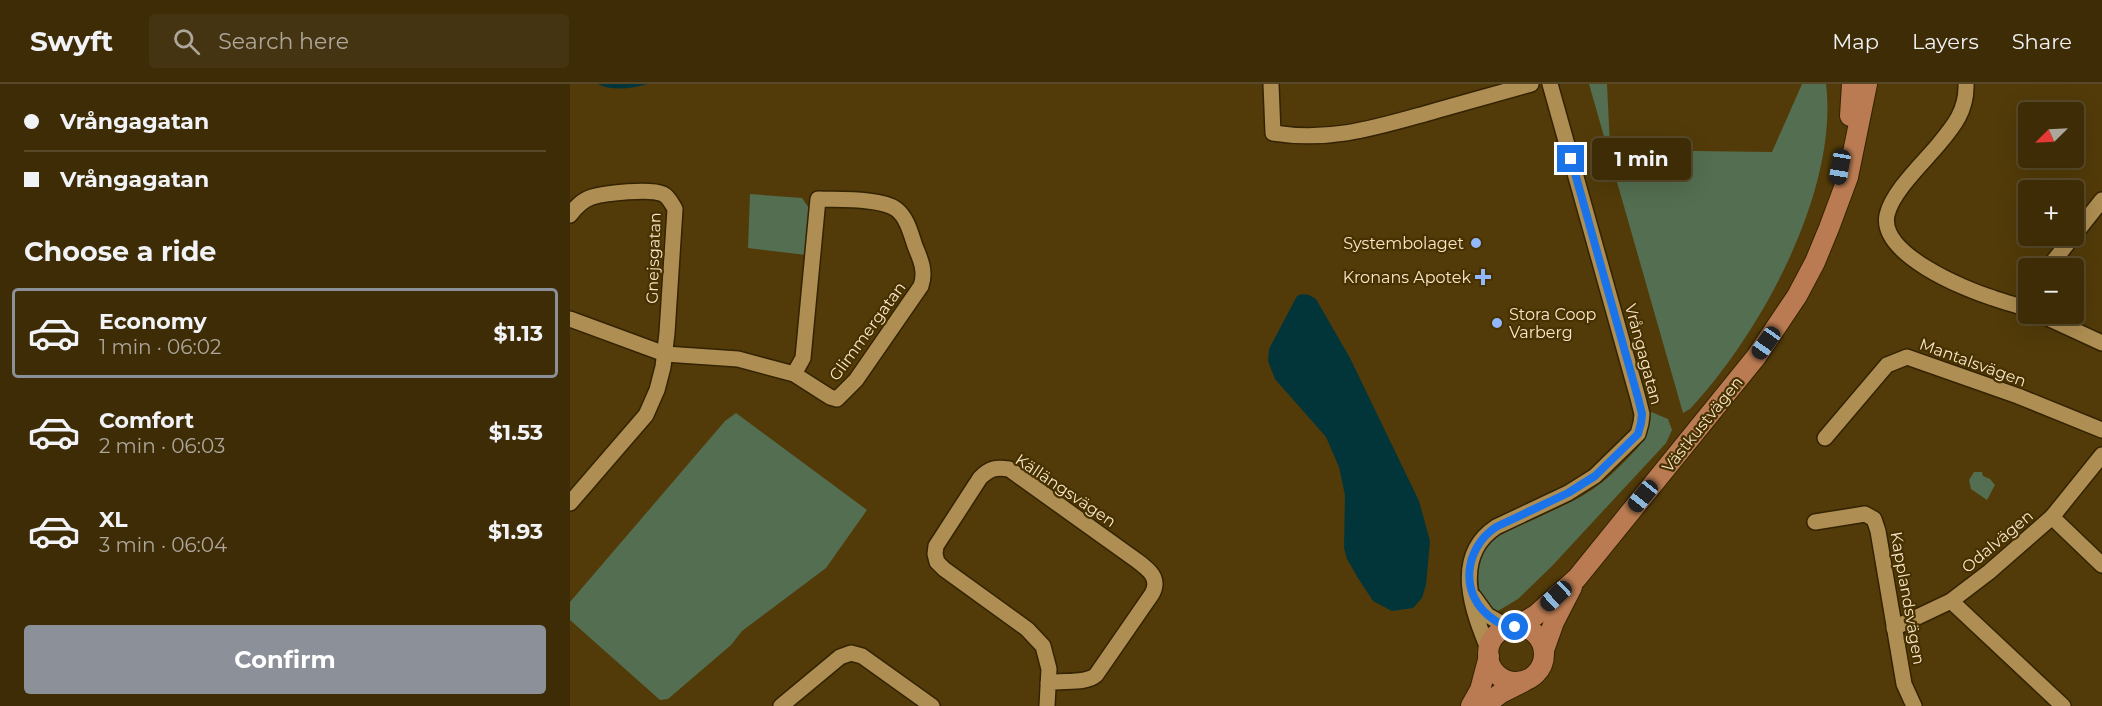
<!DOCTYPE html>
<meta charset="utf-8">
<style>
:root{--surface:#3e2c07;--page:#453411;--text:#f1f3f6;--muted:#ada79b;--line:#574828;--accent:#8c9099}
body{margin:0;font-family:Montserrat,sans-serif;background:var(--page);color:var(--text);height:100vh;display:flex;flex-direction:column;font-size:22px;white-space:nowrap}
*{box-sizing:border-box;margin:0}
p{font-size:20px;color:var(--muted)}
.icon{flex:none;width:33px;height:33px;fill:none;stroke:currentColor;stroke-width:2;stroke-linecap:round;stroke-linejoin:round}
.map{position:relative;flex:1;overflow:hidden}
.details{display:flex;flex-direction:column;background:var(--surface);width:570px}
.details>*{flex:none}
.guide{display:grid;align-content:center;height:132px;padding:0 24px;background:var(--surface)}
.needle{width:39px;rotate:246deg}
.fabs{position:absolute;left:1448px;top:18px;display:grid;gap:12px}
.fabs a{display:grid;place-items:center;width:66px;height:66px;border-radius:6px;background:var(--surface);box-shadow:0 6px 24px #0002,0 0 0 2px var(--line);font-size:30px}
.end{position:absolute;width:27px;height:27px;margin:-14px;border:8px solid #1a73e8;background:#fff;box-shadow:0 0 0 3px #fff}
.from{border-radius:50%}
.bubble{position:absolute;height:42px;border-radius:6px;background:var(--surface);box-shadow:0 6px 24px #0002,0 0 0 2px var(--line);font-size:20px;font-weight:700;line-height:42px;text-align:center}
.car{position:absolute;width:18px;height:36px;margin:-18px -9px;border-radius:8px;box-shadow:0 0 4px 2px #0007;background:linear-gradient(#222 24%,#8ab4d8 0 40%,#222 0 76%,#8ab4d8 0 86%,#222 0)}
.guide b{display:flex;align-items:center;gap:21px;height:57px;font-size:22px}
.guide b+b{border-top:2px solid var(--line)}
.guide i{width:15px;height:15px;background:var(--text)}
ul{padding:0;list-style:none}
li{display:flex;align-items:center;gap:18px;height:90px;margin:0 12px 9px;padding:0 12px;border:3px solid transparent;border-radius:6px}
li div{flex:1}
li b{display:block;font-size:22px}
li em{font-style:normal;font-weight:700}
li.on{border-color:var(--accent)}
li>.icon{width:54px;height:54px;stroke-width:1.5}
h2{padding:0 24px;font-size:27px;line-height:72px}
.primary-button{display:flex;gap:12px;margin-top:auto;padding:12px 24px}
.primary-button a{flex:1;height:69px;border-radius:6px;background:var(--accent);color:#fff;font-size:24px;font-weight:700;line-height:69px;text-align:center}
header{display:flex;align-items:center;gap:36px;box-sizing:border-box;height:84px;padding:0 30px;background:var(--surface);border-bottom:2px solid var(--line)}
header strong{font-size:28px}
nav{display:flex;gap:33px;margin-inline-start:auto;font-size:21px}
.search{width:420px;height:54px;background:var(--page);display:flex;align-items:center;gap:15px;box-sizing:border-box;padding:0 21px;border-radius:6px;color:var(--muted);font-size:22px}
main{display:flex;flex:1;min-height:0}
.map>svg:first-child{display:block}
.green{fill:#536e50}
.water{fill:#023539}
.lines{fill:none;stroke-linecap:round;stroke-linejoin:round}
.street-casing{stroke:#332302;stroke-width:18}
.secondary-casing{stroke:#332302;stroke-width:22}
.street{stroke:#ae8e52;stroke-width:15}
.secondary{stroke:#ba7b52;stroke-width:20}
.route{stroke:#1a73e8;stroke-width:8}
.poi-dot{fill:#92b7fd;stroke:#473100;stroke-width:2}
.labels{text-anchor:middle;stroke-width:4.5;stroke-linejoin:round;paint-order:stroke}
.poi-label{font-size:16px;fill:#f8e7c9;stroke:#473100;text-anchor:end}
.street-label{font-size:16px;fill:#f8e7c9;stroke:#473100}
</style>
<header>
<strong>Swyft</strong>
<div class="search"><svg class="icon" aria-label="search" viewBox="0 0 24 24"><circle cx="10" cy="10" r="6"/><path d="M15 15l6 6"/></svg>Search here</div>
<nav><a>Map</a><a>Layers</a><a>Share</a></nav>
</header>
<main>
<section class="details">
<div class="guide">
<b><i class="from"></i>Vrångagatan</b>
<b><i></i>Vrångagatan</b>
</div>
<h2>Choose a ride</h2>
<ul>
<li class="on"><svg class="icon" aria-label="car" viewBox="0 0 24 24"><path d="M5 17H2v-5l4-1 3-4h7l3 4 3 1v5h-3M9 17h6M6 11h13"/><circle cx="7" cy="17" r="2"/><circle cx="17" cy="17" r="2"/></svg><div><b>Economy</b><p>1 min · 06:02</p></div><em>$1.13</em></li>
<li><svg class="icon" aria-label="car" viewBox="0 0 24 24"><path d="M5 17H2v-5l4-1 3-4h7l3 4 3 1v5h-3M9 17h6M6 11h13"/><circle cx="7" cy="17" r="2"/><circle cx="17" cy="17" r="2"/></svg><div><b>Comfort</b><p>2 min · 06:03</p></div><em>$1.53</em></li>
<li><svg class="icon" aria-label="car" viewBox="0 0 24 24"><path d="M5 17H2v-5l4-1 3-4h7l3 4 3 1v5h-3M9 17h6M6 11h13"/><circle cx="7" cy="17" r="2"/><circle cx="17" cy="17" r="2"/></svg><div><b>XL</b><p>3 min · 06:04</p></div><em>$1.93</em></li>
</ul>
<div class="primary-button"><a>Confirm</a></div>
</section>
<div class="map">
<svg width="1532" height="622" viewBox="0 0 1532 622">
<rect width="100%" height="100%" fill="#523b09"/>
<g class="green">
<path d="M1019,0H1037L1040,62L1048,66L1202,68L1232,0H1256C1269,106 1191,249 1120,325L1113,329Z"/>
<path d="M180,110L232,114L241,127L236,171L178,164Z"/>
<path d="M1079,327L1098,335L1102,346L1096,359L982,482L948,515L928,527C901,518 904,473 922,457C934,447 952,441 967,434C987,424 1009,416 1027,402C1037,395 1046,386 1054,378C1071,361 1081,352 1079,327Z"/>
<path d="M166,329L297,426L256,484L172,547L161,561L98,615L90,616L0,536V518L155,337Z"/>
<path d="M1404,388H1412L1413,392L1420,395L1425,401L1417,416L1401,405L1399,396Z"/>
</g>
<g class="water">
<path d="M28,0H78C62,4 43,8 28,0Z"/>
<path d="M732,210L739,211L746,215L780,274L849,417L860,457L856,501L852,514L843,524L822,527L803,517L788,494L777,475L774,464L775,411L769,383L756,353L705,295L698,277L699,265L727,212Z"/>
</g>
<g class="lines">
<defs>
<g id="street">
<path d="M701,0L703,49C760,58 804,44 858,29C892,19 926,10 961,0"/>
<path d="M1396,0C1397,26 1384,42 1368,61C1353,79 1322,108 1317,131C1309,170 1394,205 1423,214C1434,218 1446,221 1458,225"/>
<path d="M0,131C6,123 12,116 22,113C36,109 80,104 93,110C99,113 102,120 105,125L97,249L93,283L87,306L76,331L0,419"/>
<path d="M1478,184L1532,116"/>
<path d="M1469,230L1532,259"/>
<path d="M0,235L95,270L168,275L224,290L233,274L248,115C268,116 311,114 326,125C337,133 341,150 345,162C351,176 356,188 351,202L286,296L267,315L260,313L224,290"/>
<path d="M1255,354L1317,281L1337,273L1448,312L1532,346"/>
<path d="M1482,433L1532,481"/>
<path d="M1245,438L1295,430L1304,435L1308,447L1334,600L1344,622"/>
<path d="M904,513L917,531L940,544"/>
<path d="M1381,517L1493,622"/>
<path d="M1324,544L1381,517L1419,488L1482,433L1532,371"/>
<path d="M919,567C903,528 881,473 926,443L998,409L1025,392L1068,350L1071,339L1072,330L1068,314L980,0"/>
<path d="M211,622L270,573L281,569L292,572L362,622"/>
<path d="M477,622L479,585L473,562L457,545L374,485L367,478L365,470L366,462L410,394C420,384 426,383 439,385L566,476C578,485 591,494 582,510L526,591C516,600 493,596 478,599"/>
</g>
<g id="secondary">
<path d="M1280,32L1282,0"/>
<circle cx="946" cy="570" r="28"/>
<path d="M945,543L966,531L1007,494L1186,273L1227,212L1245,178L1259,144L1278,93L1297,0"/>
<path d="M974,566L984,538L1002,503"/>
<path d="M901,622L910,606L919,572"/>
<path d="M914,622L931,609L953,598"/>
</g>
</defs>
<use href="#street" class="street-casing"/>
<use href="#secondary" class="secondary-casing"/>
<use href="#street" class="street"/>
<use href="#secondary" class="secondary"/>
</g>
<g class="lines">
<path class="route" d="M945,543C936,544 930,540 923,535C889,512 893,465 926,443L998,409L1025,392L1068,350L1071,339L1072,330L1068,314L1001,75"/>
</g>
<g class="poi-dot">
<circle cx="906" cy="159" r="6"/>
<path d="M910 184h6v6h6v6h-6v6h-6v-6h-6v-6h6z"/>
<circle cx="927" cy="239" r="6"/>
</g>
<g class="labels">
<g class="poi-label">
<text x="894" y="165">Systembolaget</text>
<text x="901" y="199">Kronans Apotek</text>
<text x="939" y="236" text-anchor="start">Stora Coop<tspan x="939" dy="18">Varberg</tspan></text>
</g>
<g class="street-label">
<text transform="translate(83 174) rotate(-88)" y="6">Gnejsgatan</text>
<text transform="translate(297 247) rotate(-54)" y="6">Glimmergatan</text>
<text transform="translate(1074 270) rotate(75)" y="6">Vrångagatan</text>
<text transform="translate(1403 278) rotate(20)" y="6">Mantalsvägen</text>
<text transform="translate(1132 340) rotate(-51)" y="6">Västkustvägen</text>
<text transform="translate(496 406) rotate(34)" y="6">Källängsvägen</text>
<text transform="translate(1427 457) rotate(-40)" y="6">Odalvägen</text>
<text transform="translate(1338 514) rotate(80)" y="6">Kapplandsvägen</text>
</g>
</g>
</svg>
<div class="fabs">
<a><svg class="needle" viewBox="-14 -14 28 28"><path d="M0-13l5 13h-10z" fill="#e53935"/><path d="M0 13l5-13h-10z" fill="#ada79b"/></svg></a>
<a>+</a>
<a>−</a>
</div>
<i class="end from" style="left:945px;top:543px"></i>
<i class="end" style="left:1001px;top:75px"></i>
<div class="bubble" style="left:1022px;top:54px;width:99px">1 min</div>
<i class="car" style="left:1270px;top:83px;rotate:190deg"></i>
<i class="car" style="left:1196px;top:259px;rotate:215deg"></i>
<i class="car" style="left:1073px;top:412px;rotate:219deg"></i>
<i class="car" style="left:986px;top:512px;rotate:227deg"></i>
</div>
</main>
